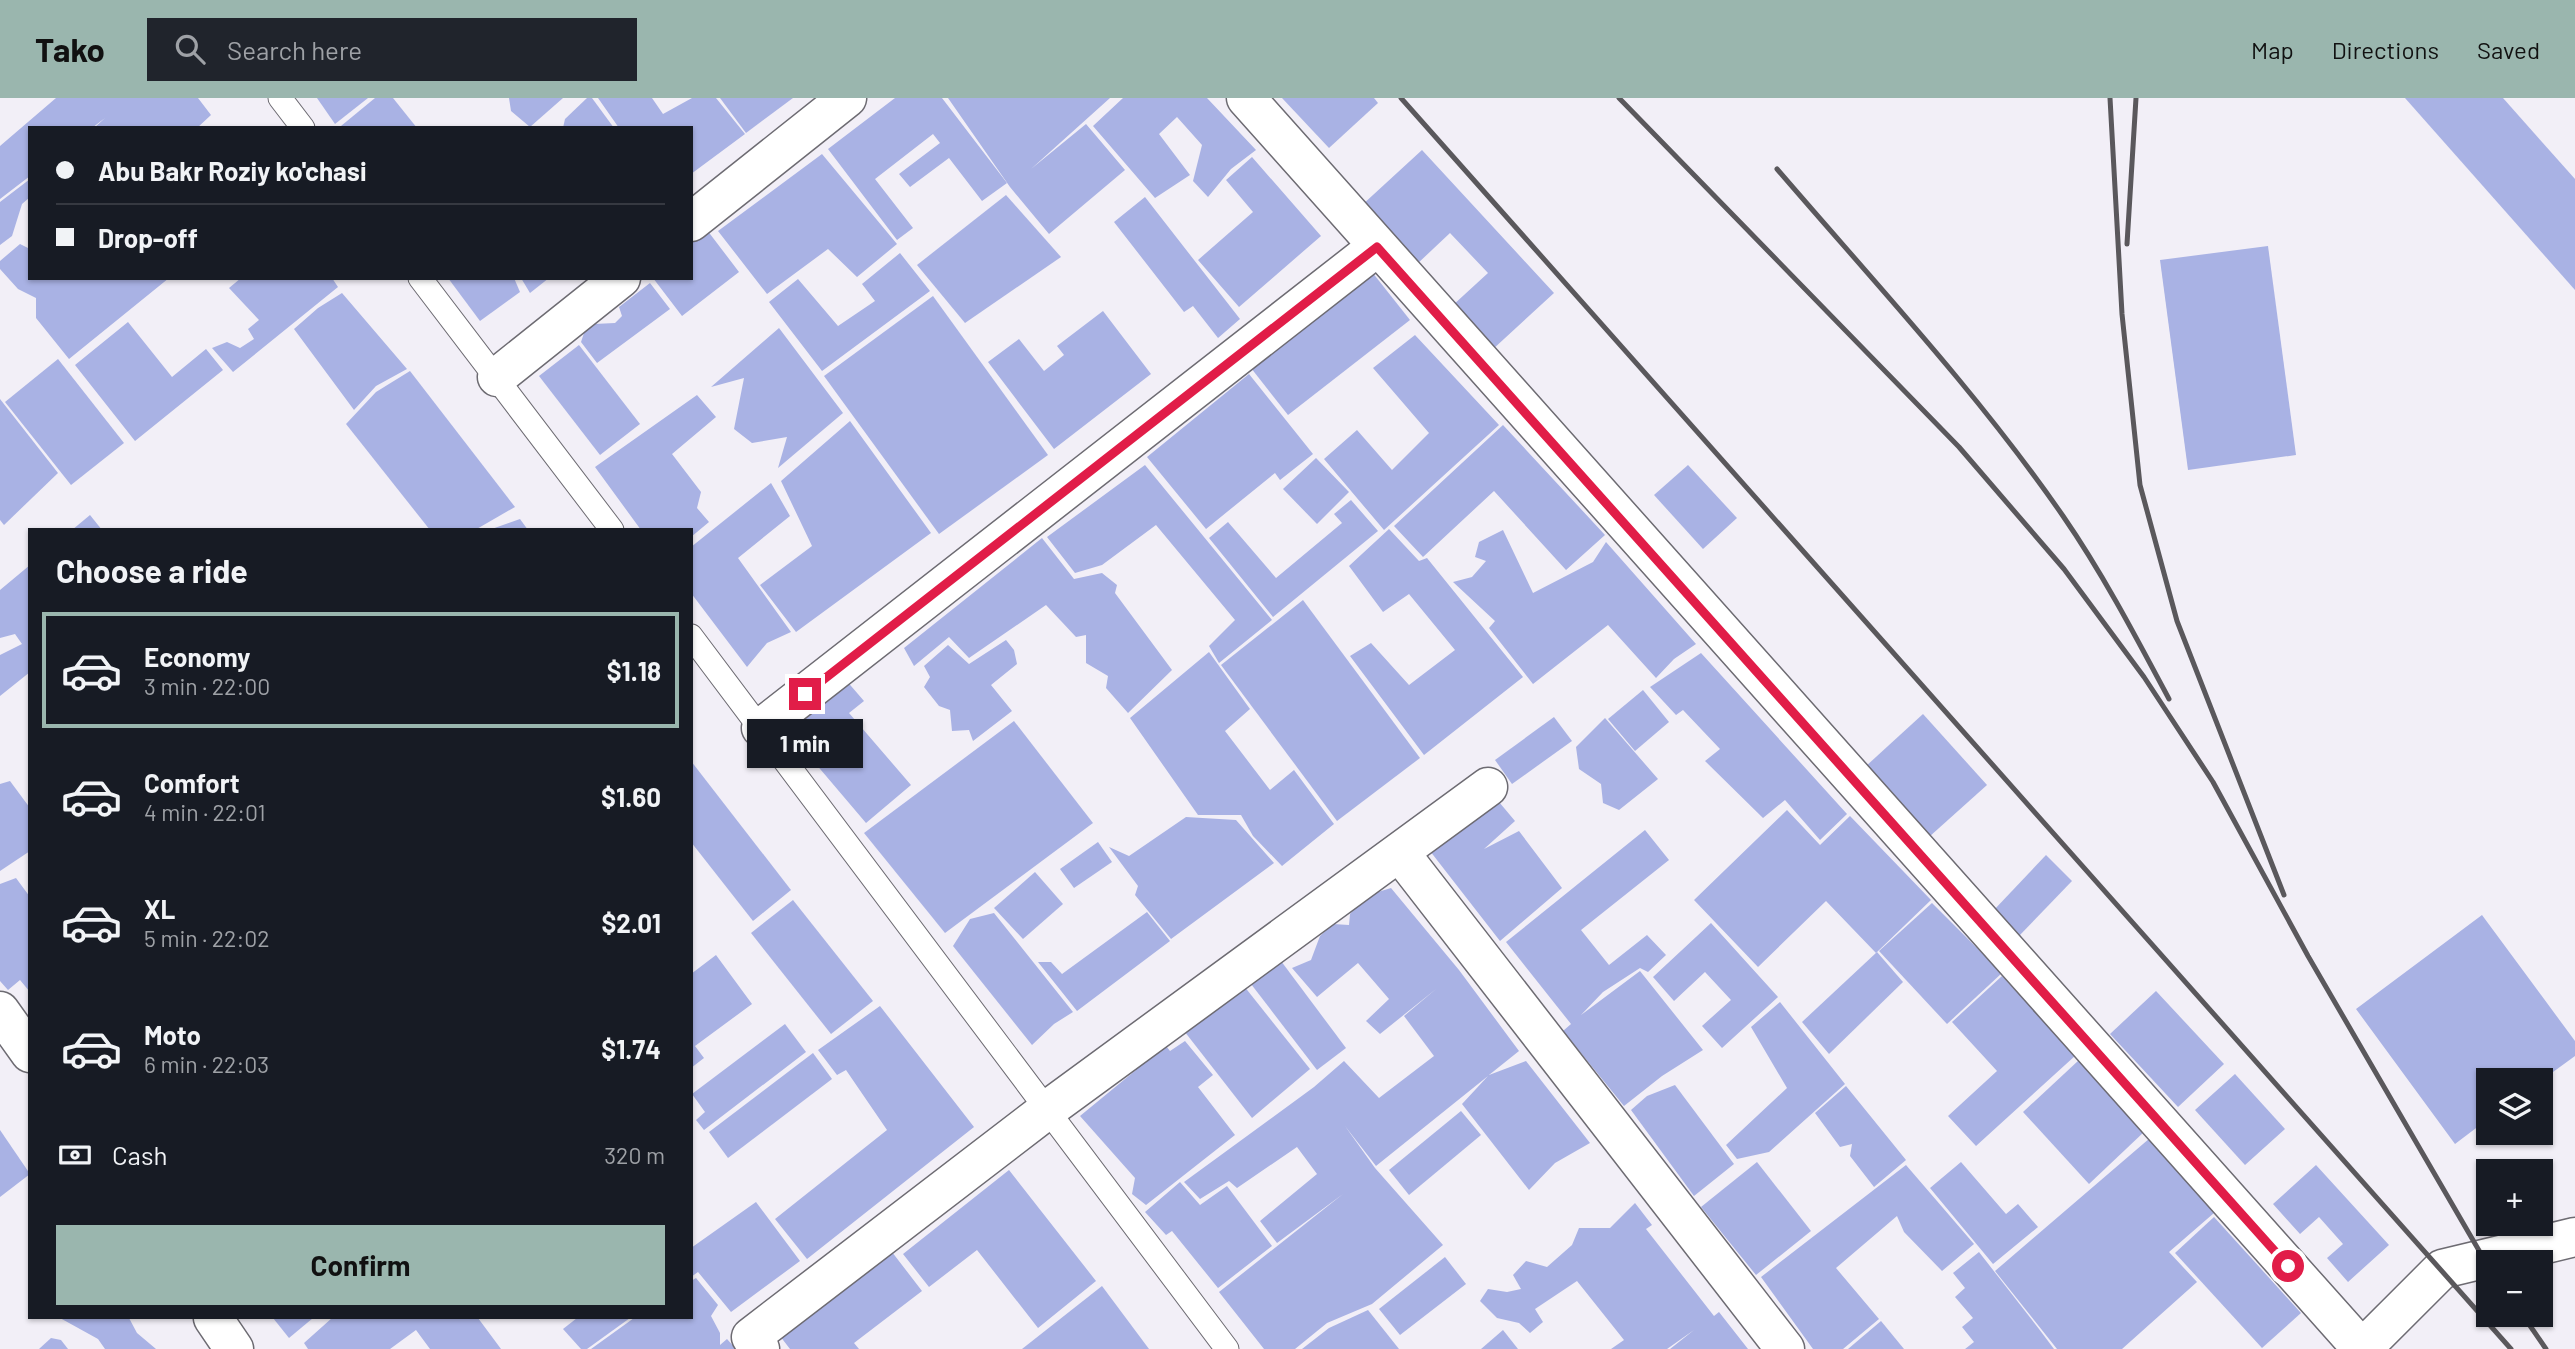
<!DOCTYPE html>
<meta charset="utf-8">
<style>
:root{--surface:#171b24;--page:#20242c;--text:#f1f3f6;--muted:#9ea1a6;--line:#363941;--accent:#9ab6ae}
body{margin:0;font-family:Barlow,sans-serif;background:var(--page);color:var(--text);height:100vh;display:flex;flex-direction:column;font-size:26px;white-space:nowrap}
*{box-sizing:border-box;margin:0}
p{font-size:23px;color:var(--muted)}
.icon{flex:none;width:38px;height:38px;fill:none;stroke:currentColor;stroke-width:2;stroke-linecap:round;stroke-linejoin:round}
.map{position:relative;flex:1;overflow:hidden}
.drawer{position:absolute;left:28px;top:430px;width:665px;height:791px;display:flex;flex-direction:column;background:var(--surface);border-radius:0px;box-shadow:0 2px 5px #0004}
.drawer>*{flex:none}
.banner{position:absolute;left:28px;top:28px;width:665px;height:154px;border-radius:0px;box-shadow:0 2px 5px #0004;display:grid;align-content:center;height:154px;padding:0 28px;background:var(--surface)}
.tools{position:absolute;left:2476px;top:970px;display:grid;gap:14px}
.tools a{display:grid;place-items:center;width:77px;height:77px;border-radius:0px;background:var(--surface);box-shadow:0 2px 5px #0004;font-size:35px}
.end{position:absolute;width:32px;height:32px;margin:-16px;border:9px solid #e11d48;background:#fff;box-shadow:0 0 0 4px #fff}
.from{border-radius:50%}
.bubble{position:absolute;height:49px;border-radius:0px;background:var(--surface);box-shadow:0 2px 5px #0004;font-size:23px;font-weight:700;line-height:49px;text-align:center}
.banner b{display:flex;align-items:center;gap:24px;height:66px;font-size:26px}
.banner b+b{border-top:2px solid var(--line)}
.banner i{width:18px;height:18px;background:var(--text)}
ul{padding:0;list-style:none}
li{display:flex;align-items:center;gap:21px;height:116px;margin:0 14px 10px;padding:0 14px;border:4px solid transparent;border-radius:0px}
li div{flex:1}
li b{display:block;font-size:26px}
li em{font-style:normal;font-weight:700}
li.current{border-color:var(--accent)}
li>.icon{width:63px;height:63px;stroke-width:1.5}
h2{padding:0 28px;font-size:32px;line-height:84px}
.pay{display:flex;align-items:center;gap:18px;height:77px;padding:0 28px;font-size:26px}
.pay p{margin-inline-start:auto}
.primary-button{display:flex;gap:14px;margin-top:auto;padding:14px 28px}
.primary-button a{flex:1;height:80px;border-radius:0px;background:var(--accent);color:#111;font-size:28px;font-weight:700;line-height:80px;text-align:center}
header{display:flex;align-items:center;gap:42px;box-sizing:border-box;height:98px;padding:0 35px;background:var(--accent);color:#111}
header strong{font-size:33px}
nav{display:flex;gap:38px;margin-inline-start:auto;font-size:24px}
.search{width:490px;height:63px;background:var(--page);display:flex;align-items:center;gap:18px;box-sizing:border-box;padding:0 24px;border-radius:0px;color:var(--muted);font-size:26px}
.map>svg:first-child{display:block}
.building{fill:#a9b2e4}
.lines{fill:none;stroke-linecap:round;stroke-linejoin:round}
.lane-casing{stroke:#6d6b72;stroke-width:25}
.street-casing{stroke:#6d6b72;stroke-width:41}
.lane{stroke:#fff;stroke-width:23}
.street{stroke:#fff;stroke-width:38}
.rail{stroke:#5a585c;stroke-width:5}
.route{stroke:#e11d48;stroke-width:9}
</style>
<header>
<strong>Tako</strong>
<div class="search"><svg class="icon" aria-label="search" viewBox="0 0 24 24"><circle cx="10" cy="10" r="6"/><path d="M15 15l6 6"/></svg>Search here</div>
<nav><a>Map</a><a>Directions</a><a>Saved</a></nav>
</header>
<div class="map">
<svg width="2575" height="1251" viewBox="0 0 2575 1251">
<rect width="100%" height="100%" fill="#f2eff7"/>
<g class="building">
<path d="M56,0H198L211,17L197,30H94L105,20L92,30H30V78L0,101V48Z"/>
<path d="M317,0H368L335,26Z"/>
<path d="M375,0H393L417,30H342L341,28Z"/>
<path d="M509,0H563L530,29L511,13Z"/>
<path d="M587,0H592L614,30H563L565,21Z"/>
<path d="M598,0H652L663,16L692,0H716L745,36L691,76V30H619Z"/>
<path d="M720,0H793L746,35Z"/>
<path d="M895,0H942L1007,85L982,103L949,60L910,89L899,76L940,45L933,36L875,81L913,130L897,142L828,51Z"/>
<path d="M948,0H1110L1031,71L1086,26L1125,72L1049,136L1010,89Z"/>
<path d="M1123,0H1207L1256,52L1231,71L1208,99L1193,83L1202,47L1177,19L1159,36L1190,77L1155,100L1093,28Z"/>
<path d="M1282,0H1374L1378,5L1329,50Z"/>
<path d="M2405,0H2503L2575,81V192Z"/>
<path d="M1422,52L1554,195L1492,252L1452,208L1488,175L1450,135L1416,167L1361,108Z"/>
<path d="M822,56L897,146L857,179L828,151L767,196L718,133Z"/>
<path d="M1252,59L1321,138L1239,209L1198,162L1253,114L1226,82Z"/>
<path d="M30,81V99L22,106L12,138L0,147V104Z"/>
<path d="M1006,97L1061,159L965,225L917,167Z"/>
<path d="M1145,99L1240,221L1218,240L1193,208L1184,214L1114,124Z"/>
<path d="M707,132L739,174L682,218L653,180H691V144Z"/>
<path d="M20,146L30,151V180H169L69,261L36,220V200L18,191L0,171V163Z"/>
<path d="M2268,148L2296,357L2188,372L2160,162Z"/>
<path d="M900,155L930,193L822,273L769,204L798,181L838,228L875,203L862,186Z"/>
<path d="M1372,174L1410,222L1288,317L1251,270Z"/>
<path d="M241,180H332L338,189L233,274L212,250L227,244L240,250L254,241L248,231L259,222L229,190Z"/>
<path d="M448,180H514L520,194L480,223Z"/>
<path d="M521,180H549L530,195Z"/>
<path d="M650,185L670,211L597,265L581,244L585,232L594,226L615,225L622,218L619,209Z"/>
<path d="M342,195L407,271L376,288L354,312L294,231L318,210Z"/>
<path d="M933,198L1048,357L939,436L824,278Z"/>
<path d="M1103,213L1151,276L1054,351L988,264L1019,241L1044,273L1064,257L1057,248Z"/>
<path d="M128,224L172,279L206,251L223,272L135,343L75,267Z"/>
<path d="M779,230L843,315L778,370L787,339L752,345L734,331L744,280L711,289Z"/>
<path d="M1415,237L1499,327L1384,432L1324,361L1357,332L1392,372L1429,335L1373,270Z"/>
<path d="M579,247L640,326L600,357L539,278Z"/>
<path d="M58,261L124,345L71,387L5,304Z"/>
<path d="M410,273L515,409L475,432H430L346,326L376,294Z"/>
<path d="M1249,276L1313,356L1280,382L1275,375L1206,431L1147,359Z"/>
<path d="M697,297L716,319L672,356L701,394L697,410L709,424L691,439V432H641L595,369Z"/>
<path d="M0,301L58,375L4,427L0,422Z"/>
<path d="M850,323L931,435L796,534L760,487L812,448L781,383Z"/>
<path d="M1503,327L1605,437L1566,472L1494,393L1423,459L1394,428Z"/>
<path d="M1316,360L1349,394L1317,426L1283,391Z"/>
<path d="M1145,367L1272,522L1219,565L1209,548L1235,522L1156,427L1102,467L1075,475L1047,439Z"/>
<path d="M1688,367L1737,420L1703,451L1654,397Z"/>
<path d="M771,385L790,418L738,460L791,534L767,545L747,569L691,495V449Z"/>
<path d="M1351,402L1378,433L1273,519L1209,440L1228,424L1276,480L1342,425L1334,416Z"/>
<path d="M90,417L102,432H72Z"/>
<path d="M520,421L528,432H489Z"/>
<path d="M1389,431L1419,463L1427,460L1523,579L1424,657L1350,558L1371,545L1409,587L1455,552L1409,496L1383,514L1349,468Z"/>
<path d="M1503,432L1533,495L1593,464L1606,444L1696,546L1674,561L1656,580L1608,527L1533,586L1489,530L1495,523L1453,484L1472,479L1486,463L1475,459L1479,444Z"/>
<path d="M1042,440L1074,481L1102,475L1117,487L1115,495L1172,572L1128,615L1106,590L1108,578L1086,565V537L1076,539L1046,507L969,560L949,539L914,568L904,550Z"/>
<path d="M30,467V574L0,598V557L22,546L15,536L0,540V492Z"/>
<path d="M1303,502L1420,660L1337,723L1221,567Z"/>
<path d="M1006,542L1014,552L1017,566L991,587L1012,613L973,643L969,632L952,633L950,612L939,608L924,589L930,579L924,568L948,547L969,566Z"/>
<path d="M1209,554L1250,611L1225,633L1270,692L1294,672L1334,726L1282,768L1253,738L1241,717H1198L1130,620Z"/>
<path d="M1701,555L1847,716L1820,742L1785,702L1763,720L1705,663L1720,651L1683,612L1676,617L1650,589Z"/>
<path d="M845,581L864,603L849,615L911,687L866,725L787,632Z"/>
<path d="M1643,592L1669,624L1635,653L1608,621Z"/>
<path d="M1923,616L1987,687L1929,739L1865,669Z"/>
<path d="M1554,619L1572,643L1512,686L1495,662Z"/>
<path d="M1605,620L1658,681L1619,712L1603,705L1601,686L1579,671L1576,649Z"/>
<path d="M1014,623L1093,725L945,835L864,735Z"/>
<path d="M691,663L791,792L753,823L691,744Z"/>
<path d="M10,683L30,710V753L0,773V686Z"/>
<path d="M1494,698L1515,723L1484,751L1519,733L1562,790L1500,843L1430,753Z"/>
<path d="M1787,712L1820,747L1850,718L1931,802L1876,855L1826,803L1758,869L1694,802Z"/>
<path d="M1186,719L1236,722L1274,765L1171,841L1135,797L1138,788L1109,749L1129,758Z"/>
<path d="M1645,732L1669,762L1581,832L1609,867L1647,837L1666,857L1648,874L1640,870L1603,894L1581,917L1640,873L1703,952L1662,978L1624,1008L1563,933L1571,926L1506,844Z"/>
<path d="M1098,744L1112,764L1074,790L1060,771Z"/>
<path d="M2046,757L2072,783L2019,838L1993,813Z"/>
<path d="M1035,774L1063,806L1023,841L994,810Z"/>
<path d="M16,780L30,799V894L20,882L8,892L0,883V786Z"/>
<path d="M1391,790L1459,872L1519,953L1489,977L1526,963L1590,1045L1555,1065L1529,1092L1462,1006L1488,978L1376,1068L1345,1028L1375,1070L1443,1147L1372,1206L1327,1225L1295,1251H1264L1219,1194L1343,1096L1277,1145L1260,1123L1317,1076L1297,1049L1237,1090L1229,1083L1200,1101L1184,1084L1314,989L1344,963L1379,1000L1434,958L1404,918L1436,891L1380,936L1366,923L1389,901L1358,865L1317,899L1292,870L1311,862L1320,838L1333,826L1349,827L1350,816L1365,798Z"/>
<path d="M793,802L873,903L831,936L751,835Z"/>
<path d="M1932,805L2002,875L1947,926L1879,853Z"/>
<path d="M1147,814L1170,843L1077,913L1038,864H1051L1062,876Z"/>
<path d="M994,815L1073,914L1054,926L1032,947L953,848L970,821Z"/>
<path d="M2482,817L2575,943V958L2542,982H2488V1021L2455,1046L2356,911Z"/>
<path d="M1711,825L1778,899L1722,950L1702,928L1731,902L1705,874L1674,903L1653,879Z"/>
<path d="M1877,854L1903,884L1829,956L1802,924Z"/>
<path d="M716,857L752,906L695,948L704,960L691,970V876Z"/>
<path d="M1281,863L1346,950L1317,972L1251,886Z"/>
<path d="M2002,878L2076,957L1976,1048L1948,1018L1997,973L1952,924Z"/>
<path d="M1240,883L1310,971L1252,1020L1181,929Z"/>
<path d="M2156,893L2224,966L2178,1009L2110,936Z"/>
<path d="M1780,904L1845,986L1769,1054L1737,1061L1726,1047L1787,990L1751,929Z"/>
<path d="M880,908L974,1029L807,1161L775,1121L887,1032L846,972L837,977L818,952Z"/>
<path d="M785,926L806,954L704,1032L696,1022L705,1014L692,996Z"/>
<path d="M1159,939L1170,953L1185,943L1213,977L1198,989L1235,1037L1146,1107L1132,1096L1135,1080L1080,1018L1136,972L1126,964Z"/>
<path d="M813,955L832,981L728,1060L709,1034Z"/>
<path d="M2079,962L2145,1033L2089,1086L2023,1014Z"/>
<path d="M2235,976L2285,1031L2245,1067L2195,1012Z"/>
<path d="M1675,987L1734,1066L1694,1098L1631,1012L1647,998Z"/>
<path d="M1846,988L1906,1062L1874,1089L1850,1058L1852,1046L1840,1049L1815,1015Z"/>
<path d="M1461,1013L1481,1037L1409,1097L1389,1072Z"/>
<path d="M0,1032L30,1076L0,1099Z"/>
<path d="M2150,1040L2214,1115L2169,1154L2197,1184L2122,1251H2057L1995,1173Z"/>
<path d="M1757,1064L1811,1133L1756,1177L1701,1109Z"/>
<path d="M1961,1064L2006,1116L2018,1106L2038,1129L1993,1166L1930,1090Z"/>
<path d="M1906,1067L1974,1146L1942,1173L1904,1134L1897,1118L1836,1170L1879,1221L1843,1251H1813L1761,1179Z"/>
<path d="M2316,1067L2389,1147L2348,1184L2327,1160L2343,1146L2319,1119L2300,1136L2273,1106Z"/>
<path d="M1009,1072L1096,1183L1038,1230L977,1152L929,1189L903,1156Z"/>
<path d="M1180,1084L1200,1107L1227,1088L1272,1148L1218,1190L1172,1133L1166,1137L1145,1114Z"/>
<path d="M756,1104L800,1163L731,1214L698,1174L691,1179V1150Z"/>
<path d="M1635,1105L1652,1127L1646,1131L1714,1218L1719,1214L1748,1251H1670L1694,1232L1667,1251H1611L1624,1242L1577,1183L1535,1211L1543,1224L1530,1235L1519,1225L1497,1220L1480,1203L1488,1191L1507,1194L1521,1191L1513,1177L1526,1163L1547,1169L1572,1147L1579,1130H1610Z"/>
<path d="M2214,1119L2301,1215L2262,1250L2175,1155Z"/>
<path d="M892,1154L922,1193L854,1245L859,1251H790L780,1238Z"/>
<path d="M1979,1154L2039,1231L2054,1251H1965L1974,1244L1962,1229L1973,1220L1955,1199L1965,1190L1953,1175Z"/>
<path d="M1445,1159L1466,1186L1400,1237L1379,1211Z"/>
<path d="M696,1180L718,1207L711,1218L720,1235V1247L727,1241L736,1251H591L634,1220H691V1183Z"/>
<path d="M1102,1188L1149,1251H1022Z"/>
<path d="M1368,1212L1399,1251H1302L1329,1230Z"/>
<path d="M60,1220H129L137,1235L156,1251H105L98,1241Z"/>
<path d="M273,1220H313L289,1240Z"/>
<path d="M332,1220H478L501,1251H430L416,1232L390,1251H308L304,1245Z"/>
<path d="M577,1220H630L587,1251H581L563,1231Z"/>
<path d="M1881,1223L1904,1251H1848Z"/>
<path d="M1503,1232L1518,1251H1481Z"/>
<path d="M51,1240L61,1242L68,1251H39Z"/>
</g>
<g class="lines">
<defs>
<g id="lane">
<path d="M280,0L303,30"/>
<path d="M420,180L612,432"/>
<path d="M691,538L1227,1251"/>
</g>
<g id="street">
<path d="M1246,0L2362,1251"/>
<path d="M691,124L847,0"/>
<path d="M497,279L621,180"/>
<path d="M761,630L1377,149"/>
<path d="M1400,755L1785,1251"/>
<path d="M0,913L30,955"/>
<path d="M213,1220L234,1251"/>
<path d="M760,1251L751,1239L1047,1012L1488,689"/>
<path d="M2362,1251L2442,1171L2575,1139"/>
</g>
</defs>
<use href="#lane" class="lane-casing"/>
<use href="#street" class="street-casing"/>
<use href="#lane" class="lane"/>
<use href="#street" class="street"/>
<g class="rail">
<path d="M1401,0L2511,1251"/>
<path d="M1619,0L1959,349L2064,471L2144,579L2213,684L2308,858L2488,1168"/>
<path d="M2110,0L2122,216L2140,387L2177,523L2284,797"/>
<path d="M1777,71C1874,184 1978,295 2063,418C2103,476 2136,539 2169,601"/>
<path d="M2127,146L2136,0"/>
<path d="M2522,1216L2546,1251"/>
</g>
</g>
<g class="lines">
<path class="route" d="M805,596L1377,149L2288,1168"/>
</g>
</svg>
<div class="tools">
<a><svg class="icon" aria-label="layers" viewBox="0 0 24 24"><path d="M12 4l9 5-9 5-9-5zM3 14l9 5 9-5"/></svg></a>
<a>+</a>
<a>−</a>
</div>
<i class="end from" style="left:2288px;top:1168px"></i>
<i class="end" style="left:805px;top:596px"></i>
<div class="bubble" style="left:747px;top:621px;width:116px">1 min</div>
<div class="banner">
<b><i class="from"></i>Abu Bakr Roziy ko'chasi</b>
<b><i></i>Drop-off</b>
</div>
<section class="drawer">
<h2>Choose a ride</h2>
<ul>
<li class="current"><svg class="icon" aria-label="car" viewBox="0 0 24 24"><path d="M5 17H2v-5l4-1 3-4h7l3 4 3 1v5h-3M9 17h6M6 11h13"/><circle cx="7" cy="17" r="2"/><circle cx="17" cy="17" r="2"/></svg><div><b>Economy</b><p>3 min · 22:00</p></div><em>$1.18</em></li>
<li><svg class="icon" aria-label="car" viewBox="0 0 24 24"><path d="M5 17H2v-5l4-1 3-4h7l3 4 3 1v5h-3M9 17h6M6 11h13"/><circle cx="7" cy="17" r="2"/><circle cx="17" cy="17" r="2"/></svg><div><b>Comfort</b><p>4 min · 22:01</p></div><em>$1.60</em></li>
<li><svg class="icon" aria-label="car" viewBox="0 0 24 24"><path d="M5 17H2v-5l4-1 3-4h7l3 4 3 1v5h-3M9 17h6M6 11h13"/><circle cx="7" cy="17" r="2"/><circle cx="17" cy="17" r="2"/></svg><div><b>XL</b><p>5 min · 22:02</p></div><em>$2.01</em></li>
<li><svg class="icon" aria-label="car" viewBox="0 0 24 24"><path d="M5 17H2v-5l4-1 3-4h7l3 4 3 1v5h-3M9 17h6M6 11h13"/><circle cx="7" cy="17" r="2"/><circle cx="17" cy="17" r="2"/></svg><div><b>Moto</b><p>6 min · 22:03</p></div><em>$1.74</em></li>
</ul>
<div class="pay"><svg class="icon" aria-label="cash" viewBox="0 0 24 24"><path d="M3 7h18v10H3z"/><circle cx="12" cy="12" r="2"/></svg>Cash<p>320 m</p></div>
<div class="primary-button"><a>Confirm</a></div>
</section>
</div>
